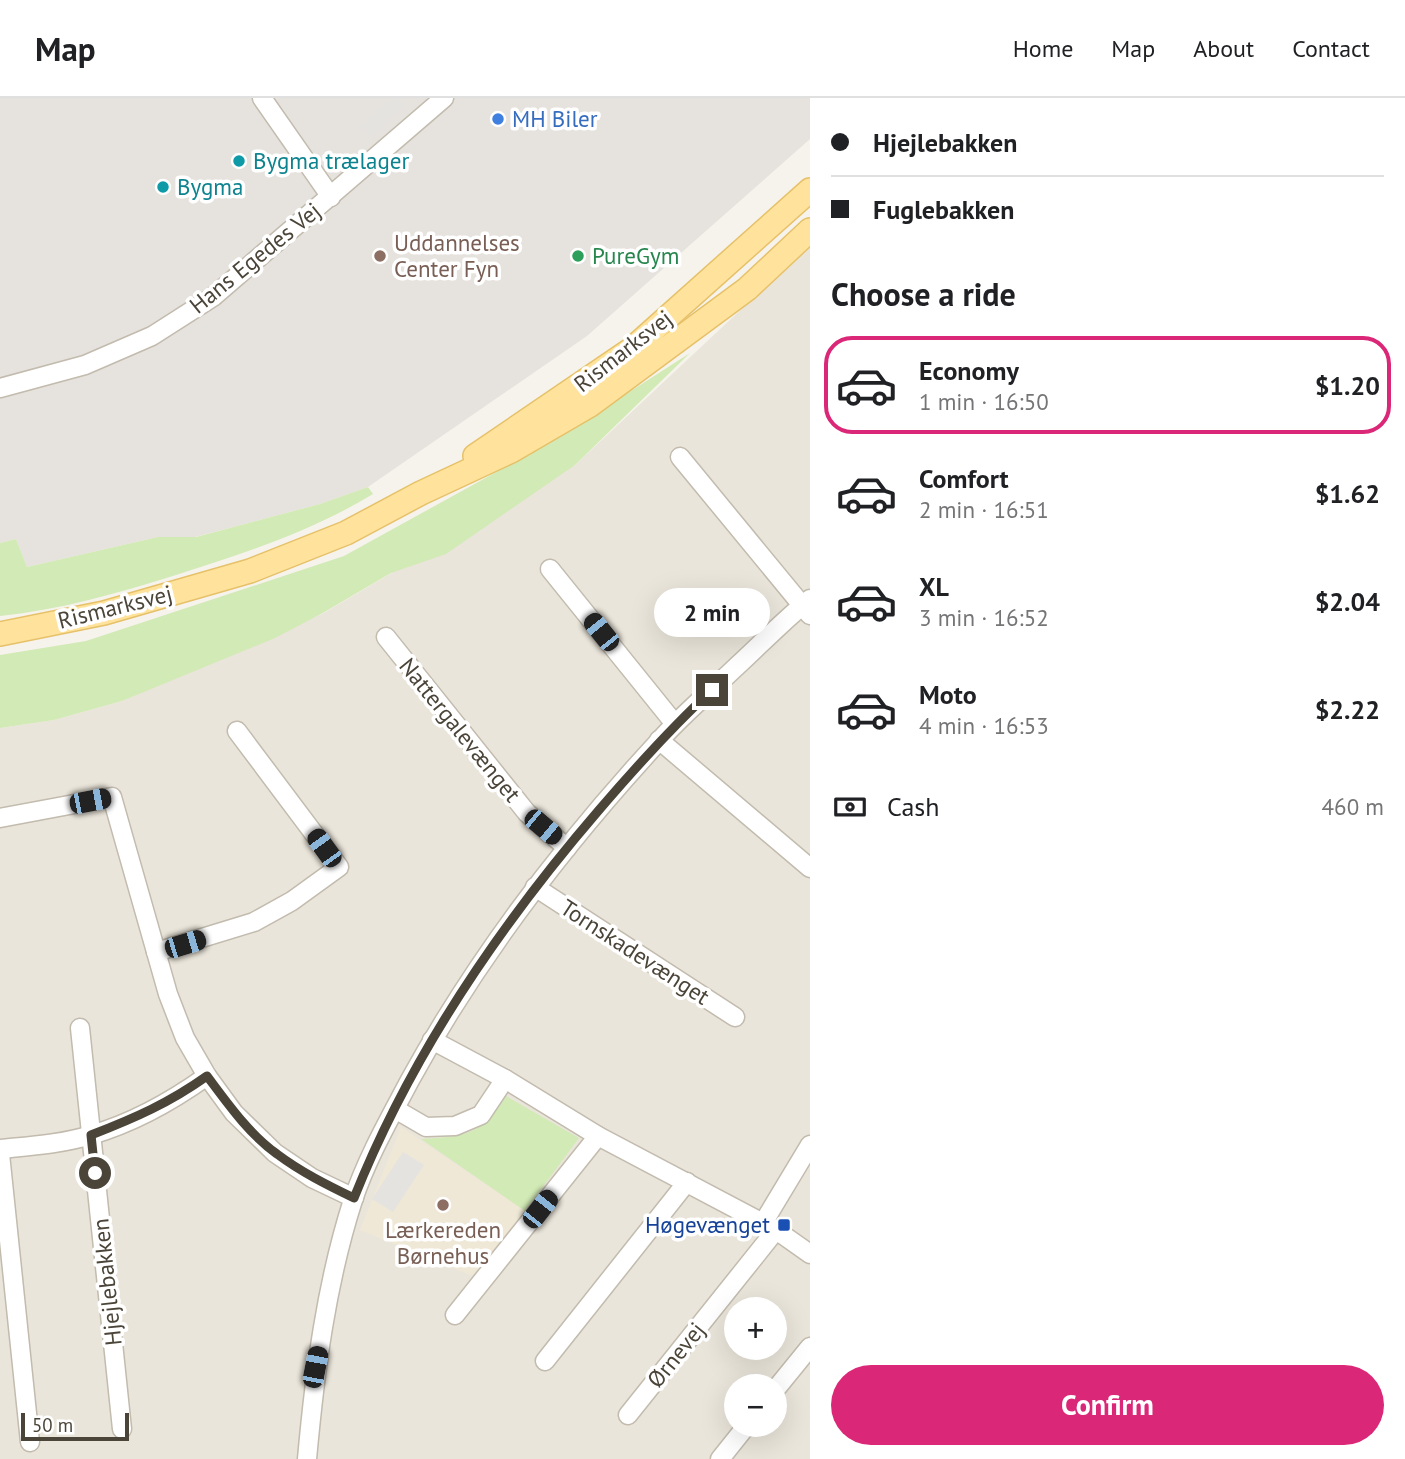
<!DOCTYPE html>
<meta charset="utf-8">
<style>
:root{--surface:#fff;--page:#f6f6f6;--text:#202124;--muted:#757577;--line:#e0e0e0;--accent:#db2777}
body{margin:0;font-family:"PT Sans",sans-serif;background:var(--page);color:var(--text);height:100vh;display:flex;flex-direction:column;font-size:26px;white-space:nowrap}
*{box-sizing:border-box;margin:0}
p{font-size:23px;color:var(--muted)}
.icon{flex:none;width:38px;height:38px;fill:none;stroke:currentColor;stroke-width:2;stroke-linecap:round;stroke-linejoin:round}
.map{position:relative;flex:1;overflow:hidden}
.panel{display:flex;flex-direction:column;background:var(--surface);width:595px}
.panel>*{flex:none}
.hud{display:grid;align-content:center;height:154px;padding:0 21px;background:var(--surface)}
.fabs{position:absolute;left:724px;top:1199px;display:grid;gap:14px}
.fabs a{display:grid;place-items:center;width:63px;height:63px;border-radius:50%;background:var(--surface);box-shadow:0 7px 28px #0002;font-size:35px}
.scale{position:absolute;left:21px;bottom:18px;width:108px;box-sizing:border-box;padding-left:7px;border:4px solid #4b4439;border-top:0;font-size:19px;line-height:24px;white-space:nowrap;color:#4b4439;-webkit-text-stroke:5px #fff;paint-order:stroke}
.end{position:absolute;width:32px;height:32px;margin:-16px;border:9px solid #4b4439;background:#fff;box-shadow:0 0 0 4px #fff}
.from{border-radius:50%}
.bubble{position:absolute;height:49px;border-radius:24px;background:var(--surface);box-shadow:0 7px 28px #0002;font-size:23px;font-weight:700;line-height:49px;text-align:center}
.car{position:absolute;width:21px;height:42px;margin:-21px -10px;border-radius:9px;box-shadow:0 0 5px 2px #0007;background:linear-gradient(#222 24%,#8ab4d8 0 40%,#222 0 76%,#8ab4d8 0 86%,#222 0)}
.hud b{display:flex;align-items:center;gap:24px;height:66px;font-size:26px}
.hud b+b{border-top:2px solid var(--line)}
.hud i{width:18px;height:18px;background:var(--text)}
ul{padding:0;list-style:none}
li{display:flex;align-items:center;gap:21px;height:98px;margin:0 14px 10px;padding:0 7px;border:4px solid transparent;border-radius:28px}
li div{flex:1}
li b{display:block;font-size:26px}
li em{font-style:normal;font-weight:700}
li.selected{border-color:var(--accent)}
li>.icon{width:63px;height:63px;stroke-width:1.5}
h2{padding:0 21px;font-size:32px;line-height:84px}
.pay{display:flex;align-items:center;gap:18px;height:77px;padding:0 21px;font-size:26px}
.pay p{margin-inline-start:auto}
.primary-button{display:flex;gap:14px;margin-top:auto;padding:14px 21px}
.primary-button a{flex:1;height:80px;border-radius:42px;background:var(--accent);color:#fff;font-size:28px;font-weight:700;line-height:80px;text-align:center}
header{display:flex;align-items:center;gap:42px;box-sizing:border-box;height:98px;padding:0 35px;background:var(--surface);border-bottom:2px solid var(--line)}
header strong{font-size:33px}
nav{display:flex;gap:38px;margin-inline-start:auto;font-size:24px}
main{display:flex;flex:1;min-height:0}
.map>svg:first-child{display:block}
.residential{fill:#eae5da;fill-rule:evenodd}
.industrial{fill:#e6e2dd}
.education{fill:#efe8d6}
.green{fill:#d2eab5}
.parking{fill:#e5e3e0}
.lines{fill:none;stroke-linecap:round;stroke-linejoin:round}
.minor-casing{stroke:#c2bbae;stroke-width:21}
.major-casing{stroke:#e6c16a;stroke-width:26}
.minor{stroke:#fff;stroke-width:18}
.major{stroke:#ffe39c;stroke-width:23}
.route{stroke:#4b4439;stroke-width:9}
.shop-dot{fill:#3f7fe0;stroke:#fff;stroke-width:2.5}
.culture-dot{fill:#0f9aa8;stroke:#fff;stroke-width:2.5}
.education-dot{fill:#8d6e63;stroke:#fff;stroke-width:2.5}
.leisure-dot{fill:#2e9e5b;stroke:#fff;stroke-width:2.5}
.transit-dot{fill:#1a4fb4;stroke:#fff;stroke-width:2.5}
.labels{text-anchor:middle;stroke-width:7;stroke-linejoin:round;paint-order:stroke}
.shop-label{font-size:23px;fill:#366cbe;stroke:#fff;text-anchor:start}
.culture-label{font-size:23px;fill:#0d838f;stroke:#fff;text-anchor:start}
.education-label{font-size:23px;fill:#785e54;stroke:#fff;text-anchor:start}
.leisure-label{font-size:23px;fill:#27864d;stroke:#fff;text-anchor:start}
.street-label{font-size:23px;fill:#4b4439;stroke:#fff}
.transit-label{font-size:23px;fill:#164399;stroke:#fff;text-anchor:end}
</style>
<header>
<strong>Map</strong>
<nav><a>Home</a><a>Map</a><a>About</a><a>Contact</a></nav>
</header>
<main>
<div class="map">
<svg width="810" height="1361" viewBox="0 0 810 1361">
<rect width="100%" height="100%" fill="#f6f3ec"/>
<path class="residential" d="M810,147V1361H0V630L54,622L122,603L322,516L575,367ZM737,1211H775V1250H737ZM737,1288H775V1326H737Z"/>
<path class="industrial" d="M0,0H810V41L587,238L368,389L320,406L195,439H158L27,469L16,441L0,445Z"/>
<path class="education" d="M401,1029L525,1113L474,1176L470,1177L360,1132Z"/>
<g class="green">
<path d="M690,255L575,367L446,456L391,475L321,516L275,540L122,603L54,622L0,630V557L86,543L344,458L556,341Z"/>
<path d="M368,389L373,396C312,433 243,456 176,477C118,495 60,512 0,518V445L16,441L27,469L158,439H196L320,406Z"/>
<path d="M506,998L579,1040L525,1113L421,1041C466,1038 481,1038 506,998Z"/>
</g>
<g class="parking">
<path d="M390,0H401V12L371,41L361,29Z"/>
<path d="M403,1054L424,1067L393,1114L372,1101Z"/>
</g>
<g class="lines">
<defs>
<g id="minor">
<path d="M262,0L331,99"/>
<path d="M0,290L85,267L152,238L213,199L444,0"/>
<path d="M680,359L810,517"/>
<path d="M550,471L675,626"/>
<path d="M386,539L527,715L567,750"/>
<path d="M659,642L810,770"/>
<path d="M0,720L112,699L168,896L185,940L207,978L234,1015L275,1055L312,1080L354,1100"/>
<path d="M535,789L735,919"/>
<path d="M156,854L254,824L292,803L339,769L237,633"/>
<path d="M80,930L122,1331"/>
<path d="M432,942L505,981L598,1038L776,1132L810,1156"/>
<path d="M395,1011L426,1029L455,1028L481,1017L505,981"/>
<path d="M0,1051C30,1048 62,1046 91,1037C133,1025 172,1003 207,978"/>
<path d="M0,1056L30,1344"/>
<path d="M763,1125L810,1047"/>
<path d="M455,1217L598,1038"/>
<path d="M545,1263L687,1084"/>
<path d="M775,1292L810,1249"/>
<path d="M628,1317L776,1132"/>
<path d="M307,1361C315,1273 326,1186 353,1102C367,1060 390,1020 410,982C478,858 564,746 660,642C683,616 711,593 736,569C760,547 784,522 810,501"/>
<path d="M720,1361L748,1326"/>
</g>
<g id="major">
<path d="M475,358L632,251L810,92"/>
<path d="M0,536L104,515L250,473L346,435L421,395L511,353L590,307L747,191L810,132"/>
</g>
</defs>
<use href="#minor" class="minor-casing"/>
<use href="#major" class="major-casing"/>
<use href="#minor" class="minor"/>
<use href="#major" class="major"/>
</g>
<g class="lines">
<path class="route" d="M95,1075L91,1037C135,1020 169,1005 207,978C228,1006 249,1036 277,1056C301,1074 327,1087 354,1100C411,957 499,828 599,712C635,670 671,630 712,592"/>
</g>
<circle class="shop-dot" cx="498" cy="21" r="7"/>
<g class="culture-dot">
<circle cx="239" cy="63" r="7"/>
<circle cx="163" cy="89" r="7"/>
</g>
<g class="education-dot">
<circle cx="380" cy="158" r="7"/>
<circle cx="443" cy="1107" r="7"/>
</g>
<circle class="leisure-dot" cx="578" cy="158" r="7"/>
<rect class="transit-dot" x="777" y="1120" width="14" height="14" rx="3.5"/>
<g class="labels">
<g class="shop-label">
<text x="512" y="29">MH Biler</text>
</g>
<g class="culture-label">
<text x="253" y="71">Bygma trælager</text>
<text x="177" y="97">Bygma</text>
</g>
<g class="education-label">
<text x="394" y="153">Uddannelses<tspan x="394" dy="26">Center Fyn</tspan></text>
<text x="443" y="1140" text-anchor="middle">Lærkereden<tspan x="443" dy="26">Børnehus</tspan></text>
</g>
<g class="leisure-label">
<text x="592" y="166">PureGym</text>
</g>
<g class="street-label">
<text transform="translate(255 160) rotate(-39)" y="8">Hans Egedes Vej</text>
<text transform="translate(623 253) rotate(-38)" y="8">Rismarksvej</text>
<text transform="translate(115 509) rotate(-14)" y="8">Rismarksvej</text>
<text transform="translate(460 632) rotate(51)" y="8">Nattergalevænget</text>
<text transform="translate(635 854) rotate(33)" y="8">Tornskadevænget</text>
<text transform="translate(107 1184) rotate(-96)" y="8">Hjejlebakken</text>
<text transform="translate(676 1257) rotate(-51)" y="8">Ørnevej</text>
</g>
<g class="transit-label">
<text x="770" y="1135">Høgevænget</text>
</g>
</g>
</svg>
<div class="fabs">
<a>+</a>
<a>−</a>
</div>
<div class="scale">50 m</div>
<i class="end from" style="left:95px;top:1075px"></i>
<i class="end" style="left:712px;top:592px"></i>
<div class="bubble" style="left:654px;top:490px;width:116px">2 min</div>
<i class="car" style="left:601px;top:534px;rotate:321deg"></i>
<i class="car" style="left:90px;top:703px;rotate:79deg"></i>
<i class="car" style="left:543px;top:729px;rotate:130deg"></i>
<i class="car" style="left:324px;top:750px;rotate:324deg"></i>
<i class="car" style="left:185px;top:846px;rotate:73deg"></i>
<i class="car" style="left:540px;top:1111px;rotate:38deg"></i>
<i class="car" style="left:315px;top:1269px;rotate:11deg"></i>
</div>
<section class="panel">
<div class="hud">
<b><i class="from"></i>Hjejlebakken</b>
<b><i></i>Fuglebakken</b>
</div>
<h2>Choose a ride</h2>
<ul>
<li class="selected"><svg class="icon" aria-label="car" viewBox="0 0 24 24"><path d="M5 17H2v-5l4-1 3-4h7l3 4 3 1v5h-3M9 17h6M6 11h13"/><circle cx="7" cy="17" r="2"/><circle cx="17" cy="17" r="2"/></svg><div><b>Economy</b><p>1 min · 16:50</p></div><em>$1.20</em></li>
<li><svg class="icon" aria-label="car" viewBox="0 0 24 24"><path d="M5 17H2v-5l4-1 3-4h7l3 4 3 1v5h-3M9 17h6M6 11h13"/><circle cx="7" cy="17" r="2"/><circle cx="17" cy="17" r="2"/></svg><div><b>Comfort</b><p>2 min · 16:51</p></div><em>$1.62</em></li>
<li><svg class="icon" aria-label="car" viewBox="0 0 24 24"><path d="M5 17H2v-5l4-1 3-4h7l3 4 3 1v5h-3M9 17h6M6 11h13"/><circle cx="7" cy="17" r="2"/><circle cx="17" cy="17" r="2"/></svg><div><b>XL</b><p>3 min · 16:52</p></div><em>$2.04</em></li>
<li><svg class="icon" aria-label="car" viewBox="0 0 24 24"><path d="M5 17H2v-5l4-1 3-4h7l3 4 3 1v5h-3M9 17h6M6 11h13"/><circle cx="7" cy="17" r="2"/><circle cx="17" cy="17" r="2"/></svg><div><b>Moto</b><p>4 min · 16:53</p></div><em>$2.22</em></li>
</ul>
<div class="pay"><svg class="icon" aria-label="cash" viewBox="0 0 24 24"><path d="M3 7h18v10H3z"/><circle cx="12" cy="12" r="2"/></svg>Cash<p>460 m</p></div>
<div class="primary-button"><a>Confirm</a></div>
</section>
</main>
